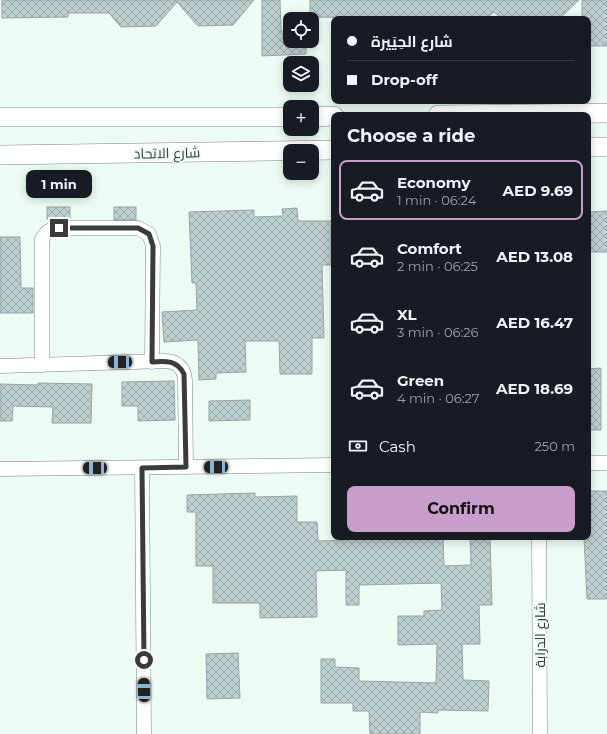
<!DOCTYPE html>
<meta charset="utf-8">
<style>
:root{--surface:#171b24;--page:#242831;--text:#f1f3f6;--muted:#9ea1a6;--line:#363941;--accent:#ca9ecc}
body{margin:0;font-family:Montserrat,Cairo,sans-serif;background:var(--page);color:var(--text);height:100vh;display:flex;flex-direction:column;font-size:15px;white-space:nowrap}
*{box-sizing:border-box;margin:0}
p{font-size:13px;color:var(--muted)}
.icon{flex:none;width:22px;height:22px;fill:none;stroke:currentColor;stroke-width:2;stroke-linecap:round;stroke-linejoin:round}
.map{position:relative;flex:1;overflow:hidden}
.side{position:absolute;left:331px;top:112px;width:260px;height:428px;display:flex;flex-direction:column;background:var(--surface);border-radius:8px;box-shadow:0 2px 10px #0003}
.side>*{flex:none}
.banner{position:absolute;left:331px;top:16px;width:260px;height:88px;border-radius:8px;box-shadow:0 2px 10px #0003;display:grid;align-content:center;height:88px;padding:0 16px;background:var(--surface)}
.controls{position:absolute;left:283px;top:12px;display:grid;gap:8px}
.controls a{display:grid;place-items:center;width:36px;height:36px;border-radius:8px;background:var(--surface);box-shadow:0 2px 10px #0003;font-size:20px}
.end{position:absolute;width:18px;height:18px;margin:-9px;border:5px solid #383d3a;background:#fff;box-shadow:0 0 0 2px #fff}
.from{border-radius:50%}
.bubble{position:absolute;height:28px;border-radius:8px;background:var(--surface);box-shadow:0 2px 10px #0003;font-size:13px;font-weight:700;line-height:28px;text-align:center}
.car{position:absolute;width:12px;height:24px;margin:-12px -6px;border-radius:5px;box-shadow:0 0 3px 1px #0007;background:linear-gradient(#222 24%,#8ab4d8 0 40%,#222 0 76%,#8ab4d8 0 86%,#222 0)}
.banner b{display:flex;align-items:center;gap:14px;height:38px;font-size:15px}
.banner b+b{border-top:1px solid var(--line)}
.banner i{width:10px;height:10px;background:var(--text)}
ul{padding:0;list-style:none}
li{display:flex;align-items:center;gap:12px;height:60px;margin:0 8px 6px;padding:0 8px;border:2px solid transparent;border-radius:8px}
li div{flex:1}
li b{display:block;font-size:15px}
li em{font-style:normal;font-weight:700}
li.on{border-color:var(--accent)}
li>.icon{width:36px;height:36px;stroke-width:1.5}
h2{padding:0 16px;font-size:18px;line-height:48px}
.pay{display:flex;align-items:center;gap:10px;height:44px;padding:0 16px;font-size:15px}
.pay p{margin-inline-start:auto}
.button{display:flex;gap:8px;margin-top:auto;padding:8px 16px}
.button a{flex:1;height:46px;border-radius:8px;background:var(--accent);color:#111;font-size:16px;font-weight:700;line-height:46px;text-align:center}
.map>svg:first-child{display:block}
.building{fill:url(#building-cross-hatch);stroke:#95a6a5}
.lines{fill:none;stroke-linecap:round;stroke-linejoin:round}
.street-casing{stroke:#79867f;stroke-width:15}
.secondary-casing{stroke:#79867f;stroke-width:20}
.street{stroke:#fff;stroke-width:14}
.secondary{stroke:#fff;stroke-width:19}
.route{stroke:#383d3a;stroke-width:5}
.labels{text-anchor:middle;stroke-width:4;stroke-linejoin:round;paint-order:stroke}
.street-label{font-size:14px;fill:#383d3a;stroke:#ecfbf3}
</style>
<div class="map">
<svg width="607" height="734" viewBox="0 0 607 734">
<defs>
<pattern id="building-cross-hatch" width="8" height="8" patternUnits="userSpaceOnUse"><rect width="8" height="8" fill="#becfcf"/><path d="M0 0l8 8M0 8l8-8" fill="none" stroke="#9ba9a9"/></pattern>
</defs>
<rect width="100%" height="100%" fill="#ecfbf3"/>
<g class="building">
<path d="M2,0H254L233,25L198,26L177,2L156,26L121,27L109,13H68V17L2,18Z"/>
<path d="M262,0H280L281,31H290V41H306V54L262,56Z"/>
<path d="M310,0H579L559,19H503L494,12L485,19L310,17Z"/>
<path d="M582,0H607V46H588V19H582Z"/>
<rect x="47" y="207" width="23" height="12"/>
<rect x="114" y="207" width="22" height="13"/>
<path d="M297,208L298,221H334V265H322L324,338H312V374H280L279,341H245L246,372L216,373V379L199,380L198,340L164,342L162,312L197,310L196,283H192L189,212L254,210V217L283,216L282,209Z"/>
<path d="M607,211V252H588V212Z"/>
<path d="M0,237H20L21,288H33V313H0Z"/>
<path d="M601,368V430H588V369Z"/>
<path d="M174,381L175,420L138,421V406H122V382Z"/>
<path d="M38,383L92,384L91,423H52L53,407L13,406L12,421H0V384L38,385Z"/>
<path d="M250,400V420L209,421V401Z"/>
<path d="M588,491H607V599H587L584,537H588Z"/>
<path d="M255,493V497L297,496V522H317L318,541L346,540V537H443L444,566L471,565L470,537H490L492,605H479L480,644H462L463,680L489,681L488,711L438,710V713L420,712V734H370L369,711H353V703H321V659H335V667L359,668V681L436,683L437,644L398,645V616H424V611L442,610L441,583L359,585V605H346V570L316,571L317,617L260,618V603H213V566H196V512H187V495Z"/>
<path d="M238,653L240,698L207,699L206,654Z"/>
</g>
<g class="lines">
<defs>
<g id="street">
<path d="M42,365V239L47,232L55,228H138L149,234L153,246L152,362"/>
<path d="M1,366L165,361C177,361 184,368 185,380L186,467"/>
<path d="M588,463H607"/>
<path d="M142,468L144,734"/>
<path d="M0,469L334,465"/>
<path d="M539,537L540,734"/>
</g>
<g id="secondary">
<path d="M438,115L607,113"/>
<path d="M0,117H290"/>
<path d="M312,117L334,116"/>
<path d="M588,147H607"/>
<path d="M0,155L334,150"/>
</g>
</defs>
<use href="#street" class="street-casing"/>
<use href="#secondary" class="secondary-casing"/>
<use href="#street" class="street"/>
<use href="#secondary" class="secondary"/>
</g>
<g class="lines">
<path class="route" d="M59,228H138L149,234L153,246L152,362C166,361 177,360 184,374L186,467L142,468L144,660"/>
</g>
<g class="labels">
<g class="street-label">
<text transform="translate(167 153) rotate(-1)" y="5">شارع الاتحاد</text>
<text transform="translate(540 635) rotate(-90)" y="5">شارع الدرابة</text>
</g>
</g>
</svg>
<div class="controls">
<a><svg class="icon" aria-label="locate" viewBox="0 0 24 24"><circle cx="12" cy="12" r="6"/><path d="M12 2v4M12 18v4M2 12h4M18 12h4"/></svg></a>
<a><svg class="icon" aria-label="layers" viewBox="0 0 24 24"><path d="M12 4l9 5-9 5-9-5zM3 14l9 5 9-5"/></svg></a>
<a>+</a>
<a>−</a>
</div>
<i class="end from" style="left:144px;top:660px"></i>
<i class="end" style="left:59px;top:228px"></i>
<div class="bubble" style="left:26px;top:170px;width:66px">1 min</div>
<i class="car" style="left:120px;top:362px;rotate:269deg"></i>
<i class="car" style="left:216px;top:467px;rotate:269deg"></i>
<i class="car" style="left:95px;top:468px;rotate:270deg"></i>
<i class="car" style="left:144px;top:690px;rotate:359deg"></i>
<div class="banner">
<b><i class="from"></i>شارع الحِيَيرة</b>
<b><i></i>Drop-off</b>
</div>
<section class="side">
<h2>Choose a ride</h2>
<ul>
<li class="on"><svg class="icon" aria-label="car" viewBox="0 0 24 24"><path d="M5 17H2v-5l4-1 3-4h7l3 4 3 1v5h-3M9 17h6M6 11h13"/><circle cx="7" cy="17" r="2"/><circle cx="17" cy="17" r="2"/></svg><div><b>Economy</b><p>1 min · 06:24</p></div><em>AED 9.69</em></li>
<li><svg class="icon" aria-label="car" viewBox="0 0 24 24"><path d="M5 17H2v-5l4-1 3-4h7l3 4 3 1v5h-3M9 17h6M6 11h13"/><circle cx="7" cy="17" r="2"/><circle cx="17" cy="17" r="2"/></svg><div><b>Comfort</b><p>2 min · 06:25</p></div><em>AED 13.08</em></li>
<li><svg class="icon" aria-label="car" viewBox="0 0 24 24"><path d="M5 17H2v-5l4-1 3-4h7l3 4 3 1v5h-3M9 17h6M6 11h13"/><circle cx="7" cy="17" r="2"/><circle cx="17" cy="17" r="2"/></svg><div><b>XL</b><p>3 min · 06:26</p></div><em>AED 16.47</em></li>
<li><svg class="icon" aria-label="car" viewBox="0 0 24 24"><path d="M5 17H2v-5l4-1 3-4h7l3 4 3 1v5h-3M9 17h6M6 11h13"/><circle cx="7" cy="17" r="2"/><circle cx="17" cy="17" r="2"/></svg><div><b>Green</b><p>4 min · 06:27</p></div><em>AED 18.69</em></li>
</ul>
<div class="pay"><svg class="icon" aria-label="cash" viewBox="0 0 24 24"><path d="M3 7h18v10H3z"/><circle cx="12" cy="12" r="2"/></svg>Cash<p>250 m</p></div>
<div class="button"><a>Confirm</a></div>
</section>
</div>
